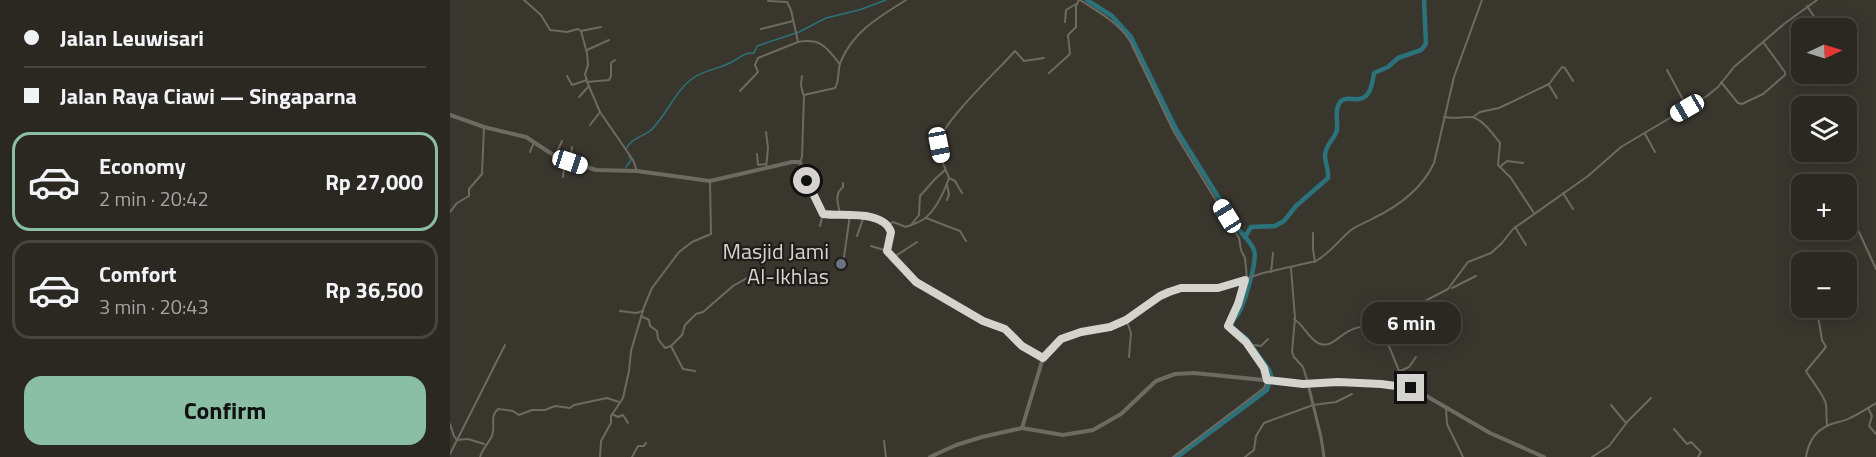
<!DOCTYPE html>
<meta charset="utf-8">
<style>
:root{--surface:#2b2822;--page:#37342f;--text:#f1f3f6;--muted:#a6a6a5;--line:#474440;--accent:#8abfa5}
body{margin:0;font-family:"Titillium Web",sans-serif;background:var(--page);color:var(--text);height:100vh;display:flex;flex-direction:column;font-size:22px;white-space:nowrap}
*{box-sizing:border-box;margin:0}
p{font-size:20px;color:var(--muted)}
.icon{flex:none;width:33px;height:33px;fill:none;stroke:currentColor;stroke-width:2;stroke-linecap:round;stroke-linejoin:round}
.map{position:relative;flex:1;overflow:hidden}
.panel{display:flex;flex-direction:column;background:var(--surface);width:450px}
.panel>*{flex:none}
.top-card{display:grid;align-content:center;height:132px;padding:0 24px;background:var(--surface)}
.needle{width:39px;rotate:86deg}
.controls{position:absolute;left:1341px;top:18px;display:grid;gap:12px}
.controls a{display:grid;place-items:center;width:66px;height:66px;border-radius:12px;background:var(--surface);box-shadow:0 3px 15px #0003,0 0 0 2px var(--line);font-size:30px}
.end{position:absolute;width:27px;height:27px;margin:-14px;border:8px solid #d5d3ce;background:#111;box-shadow:0 0 0 3px #111}
.from{border-radius:50%}
.bubble{position:absolute;height:42px;border-radius:18px;background:var(--surface);box-shadow:0 3px 15px #0003,0 0 0 2px var(--line);font-size:20px;font-weight:700;line-height:42px;text-align:center}
.car{position:absolute;width:18px;height:36px;margin:-18px -9px;border-radius:8px;box-shadow:0 0 4px 2px #0007;background:linear-gradient(#fff 24%,#345 0 40%,#fff 0 76%,#345 0 86%,#fff 0)}
.top-card b{display:flex;align-items:center;gap:21px;height:57px;font-size:22px}
.top-card b+b{border-top:2px solid var(--line)}
.top-card i{width:15px;height:15px;background:var(--text)}
ul{padding:0;list-style:none}
li{display:flex;align-items:center;gap:18px;height:99px;margin:0 12px 9px;padding:0 12px;border:3px solid var(--line);border-radius:18px}
li div{flex:1}
li b{display:block;font-size:22px}
li em{font-style:normal;font-weight:700}
li.on{border-color:var(--accent)}
li>.icon{width:54px;height:54px;stroke-width:1.5}
.cta{display:flex;gap:12px;margin-top:auto;padding:12px 24px}
.cta a{flex:1;height:69px;border-radius:18px;background:var(--accent);color:#111;font-size:24px;font-weight:700;line-height:69px;text-align:center}
main{display:flex;flex:1;min-height:0}
.map>svg:first-child{display:block}
.lines{fill:none;stroke-linecap:round;stroke-linejoin:round}
.stream{stroke:#2b727b;stroke-width:1.5}
.river{stroke:#2b727b;stroke-width:4.5}
.minor{stroke:#6d6a61;stroke-width:2}
.tertiary{stroke:#6d6a61;stroke-width:3}
.secondary{stroke:#6d6a61;stroke-width:4}
.route{stroke:#d5d3ce;stroke-width:8}
.worship-dot{fill:#6b7280;stroke:#1f1d1a;stroke-width:2}
.labels{text-anchor:middle;stroke-width:4.5;stroke-linejoin:round;paint-order:stroke}
.poi-label{font-size:22px;fill:#d5d3ce;stroke:#1f1d1a;text-anchor:end}
</style>
<main>
<section class="panel">
<div class="top-card">
<b><i class="from"></i>Jalan Leuwisari</b>
<b><i></i>Jalan Raya Ciawi — Singaparna</b>
</div>
<ul>
<li class="on"><svg class="icon" aria-label="car" viewBox="0 0 24 24"><path d="M5 17H2v-5l4-1 3-4h7l3 4 3 1v5h-3M9 17h6M6 11h13"/><circle cx="7" cy="17" r="2"/><circle cx="17" cy="17" r="2"/></svg><div><b>Economy</b><p>2 min · 20:42</p></div><em>Rp 27,000</em></li>
<li><svg class="icon" aria-label="car" viewBox="0 0 24 24"><path d="M5 17H2v-5l4-1 3-4h7l3 4 3 1v5h-3M9 17h6M6 11h13"/><circle cx="7" cy="17" r="2"/><circle cx="17" cy="17" r="2"/></svg><div><b>Comfort</b><p>3 min · 20:43</p></div><em>Rp 36,500</em></li>
</ul>
<div class="cta"><a>Confirm</a></div>
</section>
<div class="map">
<svg width="1426" height="457" viewBox="0 0 1426 457">
<rect width="100%" height="100%" fill="#39362e"/>
<g class="lines">
<g class="stream">
<path d="M176,149C181,138 193,137 201,130C216,116 223,95 238,82C250,71 265,70 280,63C289,59 294,52 304,53L307,46L349,32L376,18L409,10L436,0"/>
<path d="M176,167L181,160L179,156"/>
</g>
<g class="river">
<path d="M637,0L662,16L681,37L726,129L785,224C790,233 801,241 804,250C808,261 794,304 788,314C785,318 782,322 780,326L796,338L819,370L821,375L817,390L727,457"/>
<path d="M795,237L801,227L825,226L834,221L846,206L878,178C879,170 875,163 875,155C876,143 885,139 887,130C888,122 885,113 888,106C894,90 909,108 919,92C922,87 923,79 924,73L938,67L948,58L971,50L976,44L974,0"/>
</g>
<g class="minor">
<path d="M74,0L91,15L100,30L117,32L128,29L131,31L137,53L138,65L135,74L138,84L150,112L183,160L187,171"/>
<path d="M630,0C648,12 668,22 680,41L724,132L789,238L791,250L795,258L797,279"/>
<path d="M318,1L337,2L341,10L348,42C371,38 376,47 389,63"/>
<path d="M1357,6L1369,24"/>
<path d="M615,22L616,10L626,4"/>
<path d="M311,29L343,21"/>
<path d="M131,31L151,27"/>
<path d="M137,50L159,40"/>
<path d="M1217,70L1237,107"/>
<path d="M599,73L620,54L618,35L626,27V6L629,0"/>
<path d="M117,76L122,85L137,80"/>
<path d="M352,76L351,85L353,94"/>
<path d="M137,82L159,80L161,76V63L165,60"/>
<path d="M1271,82L1288,103L1292,104L1313,94L1335,75V72L1313,42"/>
<path d="M1099,85L1107,98"/>
<path d="M290,91L308,72L305,65L308,58L348,42"/>
<path d="M129,97L139,86"/>
<path d="M994,117C1003,119 1011,117 1020,117C1031,117 1043,134 1050,143L1048,165L1061,178L1084,213"/>
<path d="M1023,117L1030,112L1049,108L1099,84L1112,67L1115,68L1123,81"/>
<path d="M140,125L150,112"/>
<path d="M1195,134L1205,152"/>
<path d="M80,152L84,142"/>
<path d="M307,154L308,165L316,164"/>
<path d="M105,156L112,141"/>
<path d="M120,162L122,147"/>
<path d="M350,162L352,157L354,95L385,88C390,80 387,70 391,61C404,31 429,17 456,0"/>
<path d="M1051,166L1057,161L1073,163"/>
<path d="M316,168L318,148L316,132"/>
<path d="M113,177L115,161"/>
<path d="M499,178L505,181L512,193"/>
<path d="M1113,193L1123,209"/>
<path d="M497,200L499,194L497,185"/>
<path d="M0,212L7,203L19,196V189L32,174L34,127"/>
<path d="M390,214C388,203 384,194 393,187V183"/>
<path d="M1396,214L1409,232L1426,269"/>
<path d="M476,218L510,231L516,241"/>
<path d="M438,225L443,222L456,227C461,225 468,223 474,219C486,210 494,192 499,178C495,167 488,156 489,143C490,124 551,67 565,51L574,61L594,58"/>
<path d="M461,225L469,215L470,196L485,179L495,170"/>
<path d="M370,226L373,214"/>
<path d="M1065,227L1076,245"/>
<path d="M863,233V249L865,262"/>
<path d="M407,236L414,216"/>
<path d="M421,246L437,251"/>
<path d="M394,257L400,215"/>
<path d="M444,257L467,242"/>
<path d="M841,268L845,318L842,352L844,357L853,367L858,383"/>
<path d="M821,272L823,253"/>
<path d="M1002,288L1026,276"/>
<path d="M170,311L186,313L193,311"/>
<path d="M191,316L199,320L200,326L207,331L208,339L215,348L221,346L233,369L245,371"/>
<path d="M1368,316L1372,340L1376,347L1356,371C1361,380 1375,396 1376,405C1377,412 1376,418 1377,425"/>
<path d="M676,319L681,333L679,357"/>
<path d="M844,319C854,325 858,338 868,343C880,349 888,337 897,332C905,327 916,325 925,327C942,342 945,368 957,387"/>
<path d="M925,327L998,289L1018,262L1041,253L1052,243L1063,229L1138,176L1171,147L1257,96L1268,87L1284,67L1334,24L1367,0"/>
<path d="M221,346L232,335L235,325L246,314L253,312L283,286L297,278H308"/>
<path d="M799,347L804,345L811,346L818,339"/>
<path d="M593,358L609,341L617,337L631,332L660,327L676,319L710,296L719,292L731,288H768L813,273L866,261C880,253 889,240 901,230C908,225 915,223 922,219C947,207 972,189 984,163L1004,77L1032,0"/>
<path d="M948,372L959,367L966,357"/>
<path d="M863,405L886,402L902,394"/>
<path d="M1161,405L1176,423"/>
<path d="M996,408L997,424L1013,457"/>
<path d="M1418,408L1422,416L1419,426L1426,434"/>
<path d="M162,414L168,417L173,415L178,423"/>
<path d="M0,424L4,436L7,440L18,439L34,444"/>
<path d="M1224,429L1237,444L1241,442L1251,452L1248,457"/>
<path d="M434,441L436,457"/>
<path d="M0,454L55,345"/>
<path d="M30,457C33,448 38,444 42,436C46,426 39,417 48,409L63,411L69,415L82,410H95L105,406L120,408L124,405L157,398L169,402"/>
<path d="M150,457L151,441L161,423V416L173,398L179,371L181,351L194,307L202,288L229,252L242,242L261,234L260,181"/>
<path d="M182,457L188,446H194L196,443"/>
<path d="M723,457L814,388L817,380L814,368L796,342L778,326L788,304L795,280"/>
<path d="M795,457L804,450L806,436L814,423L863,405"/>
<path d="M1142,457L1159,446L1178,421L1201,398"/>
<path d="M1356,457C1358,444 1364,432 1377,426C1384,422 1393,422 1400,418C1409,414 1418,408 1426,403"/>
</g>
<path class="tertiary" d="M858,384L871,437L874,457"/>
<g class="secondary">
<path d="M0,115L34,127L76,137L108,158L146,170L187,171L260,181L342,162H350L360,190L373,214C393,218 428,209 441,230L438,252L466,282L533,321L555,329L572,346L593,358L572,428"/>
<path d="M480,457L506,445L532,437L572,428L613,435L643,430L671,414L706,381L725,374L744,373L853,384L888,382L957,387L973,394L1040,433L1094,457"/>
</g>
</g>
<g class="lines">
<path class="route" d="M357,181L373,214C391,217 433,209 441,232L437,251L466,282L533,321L555,329L572,346L593,358L611,339L631,332L660,327L676,320L710,296L719,292L731,288H768L795,280L788,304L778,326L796,342L814,368L817,380L853,384L888,382L931,384L961,388"/>
</g>
<circle class="worship-dot" cx="391" cy="264" r="6"/>
<g class="labels">
<g class="poi-label">
<text x="379" y="259">Masjid Jami<tspan x="379" dy="25">Al-Ikhlas</tspan></text>
</g>
</g>
</svg>
<div class="controls">
<a><svg class="needle" viewBox="-14 -14 28 28"><path d="M0-13l5 13h-10z" fill="#e53935"/><path d="M0 13l5-13h-10z" fill="#a6a6a5"/></svg></a>
<a><svg class="icon" aria-label="layers" viewBox="0 0 24 24"><path d="M12 4l9 5-9 5-9-5zM3 14l9 5 9-5"/></svg></a>
<a>+</a>
<a>−</a>
</div>
<i class="end from" style="left:357px;top:181px"></i>
<i class="end" style="left:961px;top:388px"></i>
<div class="bubble" style="left:912px;top:302px;width:99px">6 min</div>
<i class="car" style="left:1237px;top:108px;rotate:240deg"></i>
<i class="car" style="left:489px;top:145px;rotate:169deg"></i>
<i class="car" style="left:120px;top:162px;rotate:108deg"></i>
<i class="car" style="left:777px;top:216px;rotate:328deg"></i>
</div>
</main>
